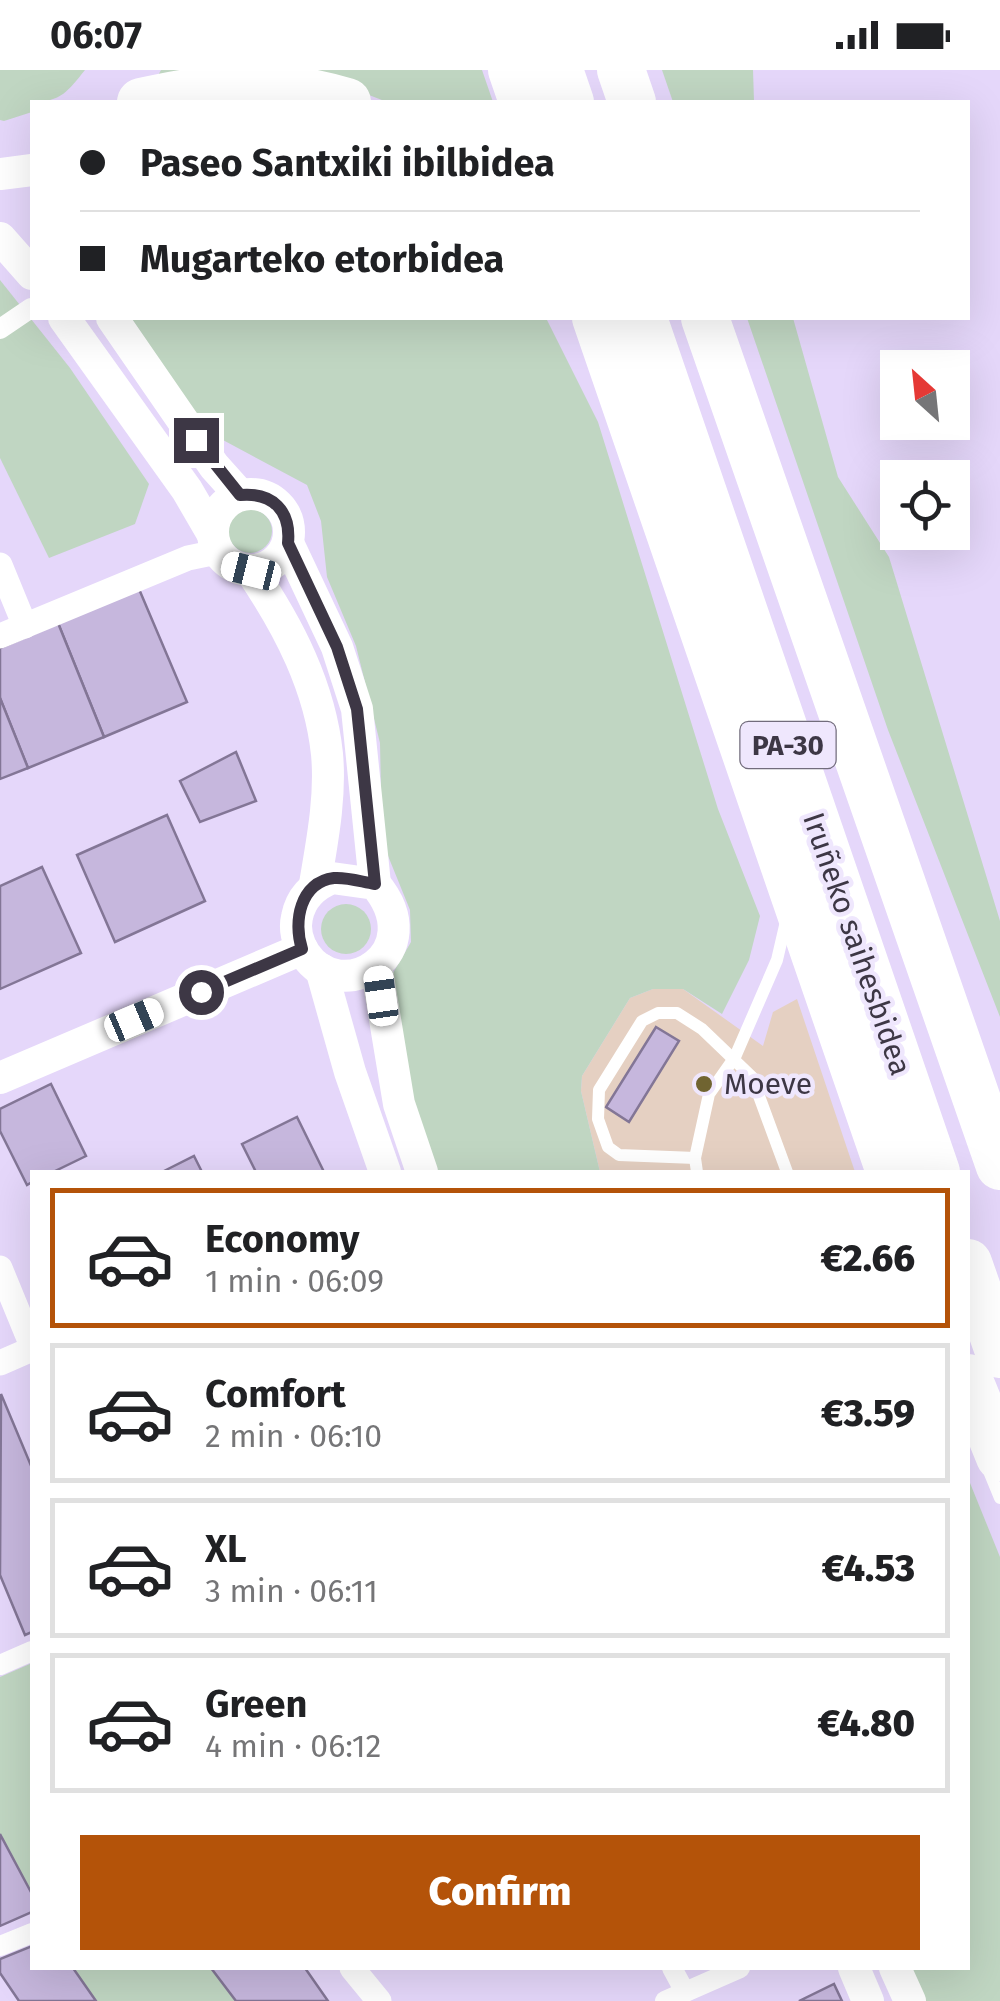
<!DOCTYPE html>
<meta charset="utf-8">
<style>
:root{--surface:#fff;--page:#f6f6f6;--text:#202124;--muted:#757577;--line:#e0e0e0;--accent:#b45309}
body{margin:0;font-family:"Fira Sans",sans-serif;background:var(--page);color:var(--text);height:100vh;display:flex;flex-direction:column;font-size:38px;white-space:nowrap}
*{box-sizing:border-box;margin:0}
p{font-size:32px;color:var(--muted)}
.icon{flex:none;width:55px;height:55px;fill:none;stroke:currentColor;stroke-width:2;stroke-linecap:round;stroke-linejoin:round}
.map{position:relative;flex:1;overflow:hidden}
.drawer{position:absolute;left:30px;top:1100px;width:940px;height:800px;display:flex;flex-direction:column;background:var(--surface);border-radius:0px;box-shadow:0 10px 40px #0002}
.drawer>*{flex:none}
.guide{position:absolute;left:30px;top:30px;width:940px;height:220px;border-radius:0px;box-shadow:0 10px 40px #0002;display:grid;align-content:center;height:220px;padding:0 50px;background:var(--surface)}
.needle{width:65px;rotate:333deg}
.buttons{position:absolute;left:880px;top:280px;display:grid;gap:20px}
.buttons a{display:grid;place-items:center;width:90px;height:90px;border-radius:0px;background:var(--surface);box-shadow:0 10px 40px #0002;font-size:50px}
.end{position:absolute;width:45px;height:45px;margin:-22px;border:12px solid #3d3745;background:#fff;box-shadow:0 0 0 5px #fff}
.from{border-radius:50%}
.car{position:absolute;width:30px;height:60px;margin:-30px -15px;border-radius:12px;box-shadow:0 0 8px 2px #0007;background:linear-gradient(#fff 24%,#345 0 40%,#fff 0 76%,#345 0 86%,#fff 0)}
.guide b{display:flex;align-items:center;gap:35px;height:95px;font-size:38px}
.guide b+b{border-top:2px solid var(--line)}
.guide i{width:25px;height:25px;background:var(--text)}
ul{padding:18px 0 0;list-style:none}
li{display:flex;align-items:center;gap:30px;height:140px;margin:0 20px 15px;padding:0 30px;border:5px solid var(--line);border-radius:0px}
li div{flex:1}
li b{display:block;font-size:38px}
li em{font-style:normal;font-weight:800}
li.selected{border-color:var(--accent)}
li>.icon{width:90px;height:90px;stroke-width:1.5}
.button{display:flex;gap:20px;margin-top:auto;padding:20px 50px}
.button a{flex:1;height:115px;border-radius:0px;background:var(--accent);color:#fff;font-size:40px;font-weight:800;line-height:115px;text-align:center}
.status{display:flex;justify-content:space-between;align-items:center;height:70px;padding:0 50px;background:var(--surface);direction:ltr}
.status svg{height:28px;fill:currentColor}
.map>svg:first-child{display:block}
.commercial{fill:#e5d0c2}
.green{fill:#c0d6c2}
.building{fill:#c6b7dd;stroke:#837696;stroke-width:2.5}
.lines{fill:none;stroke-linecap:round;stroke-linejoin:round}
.service{stroke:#fff;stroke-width:12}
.pedestrian{stroke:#fff;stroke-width:20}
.minor{stroke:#fff;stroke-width:25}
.tertiary{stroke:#fff;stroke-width:32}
.motorway{stroke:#fff;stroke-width:48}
.route{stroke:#3d3745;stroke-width:12}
.poi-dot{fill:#706431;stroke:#efe7fd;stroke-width:4}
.labels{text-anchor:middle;stroke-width:9;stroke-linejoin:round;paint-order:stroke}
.shield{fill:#efe7fd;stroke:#726c7c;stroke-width:2.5}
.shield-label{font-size:28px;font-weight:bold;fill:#3d3745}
.street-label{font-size:30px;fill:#3d3745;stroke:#efe7fd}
.poi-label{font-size:30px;fill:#3d3745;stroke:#efe7fd;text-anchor:start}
</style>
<div class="status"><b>06:07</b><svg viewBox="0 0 49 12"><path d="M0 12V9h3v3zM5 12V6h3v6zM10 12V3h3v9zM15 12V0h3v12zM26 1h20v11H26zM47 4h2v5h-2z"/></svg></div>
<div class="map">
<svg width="1000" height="1931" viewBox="0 0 1000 1931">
<rect width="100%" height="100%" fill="#e5d7fa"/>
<path class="commercial" d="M653,919H683L763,976L773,942L797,929L855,1102H600L581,1021L582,1006L630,928Z"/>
<g class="green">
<path d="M0,0H85C68,21 61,32 32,32V42L4,51L0,50Z"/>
<path d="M161,0H482L493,32H387L328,9H156Z"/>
<path d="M662,0H753L754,32H673Z"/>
<path d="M0,210L70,298L149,414L135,454L49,488L0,388Z"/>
<path d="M131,248H546L598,352L718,739L760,846L749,890L722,944L683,919H653L630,928L582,1006L581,1021L600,1102H436L415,1042L390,908L411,872L410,840L382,771L380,673L356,576L327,507L321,451L307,415L208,362Z"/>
<path d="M747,248H793L838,407L889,487L1000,851V947L888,660Z"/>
<circle cx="250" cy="461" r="22"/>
<circle cx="346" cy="859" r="25"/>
<path d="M968,1408L1000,1487V1931H919L904,1898H968Z"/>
<path d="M32,1593V1824L0,1764V1607Z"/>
<path d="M73,1898H211L236,1931H96Z"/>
</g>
<g class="building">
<path d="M139,519L187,632L104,667L58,553Z"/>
<path d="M58,553L104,667L28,698L0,628V578Z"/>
<path d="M0,628L28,698L0,709Z"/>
<path d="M236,682L256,731L200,752L180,711Z"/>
<path d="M167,745L205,831L115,872L77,785Z"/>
<path d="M42,797L81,883L0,919V816Z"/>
<path d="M656,957L679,971L629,1052L606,1037Z"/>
<path d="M51,1014L86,1086L53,1102H32V1112L27,1115L0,1061V1039Z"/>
<path d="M297,1047L324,1102H256L242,1074Z"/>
<path d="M194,1086L202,1102H162Z"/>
<path d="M1,1324L32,1398V1562L25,1565L0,1505Z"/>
<path d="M0,1764L32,1824V1842L0,1856Z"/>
<path d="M32,1876V1898H73L96,1931H19L0,1903V1889Z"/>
<path d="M211,1898H305L328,1931H236Z"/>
<path d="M834,1914L842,1931H799Z"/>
</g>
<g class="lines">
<g class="service">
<path d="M695,1088L619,1085L608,1077L598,1049L599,1020L642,951L658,943H677L702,959L752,1007L787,1102"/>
<path d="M697,1102L695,1088L709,1024L735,987L777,890L787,847"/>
<path d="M986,1394L1000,1428"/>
</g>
<g class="pedestrian">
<path d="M0,259L31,238"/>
<path d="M0,1595L32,1581"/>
<path d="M0,1876L32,1863"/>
<path d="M672,1898L685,1922"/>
<path d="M665,1931L740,1898"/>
</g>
<g class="minor">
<path d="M0,495L25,556"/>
<path d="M0,566L188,488L217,482"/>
<path d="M0,1198L32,1276"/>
<path d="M0,1293L32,1279"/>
<path d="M352,1898L379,1931"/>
</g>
<g class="tertiary">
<path d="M0,104L32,100"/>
<path d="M0,168L32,204"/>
<path d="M64,248L187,420L212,463"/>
<path d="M112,248L214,396L240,425"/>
<circle cx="251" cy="462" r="38"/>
<path d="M288,473L337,577L357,639L375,814"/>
<path d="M251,501C289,557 320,617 327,684C331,727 322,772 315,814"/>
<path d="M332,808L375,814C433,883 341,938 305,884C298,873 294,860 297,847C301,827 314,815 332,808Z"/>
<path d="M376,895L399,1034L422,1102"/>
<path d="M321,899L350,1002L385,1102"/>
<path d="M0,1008L302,879"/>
<path d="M854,1898L868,1931"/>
<path d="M895,1898L910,1931"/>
</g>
<g class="motorway">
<path d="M512,0L523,32"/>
<path d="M559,0L570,32"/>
<path d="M621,0L632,32"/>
<path d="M141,32C219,15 269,9 347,32"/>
<path d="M596,248L890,1102"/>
<path d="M643,248L936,1102"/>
<path d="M705,248L1000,1096"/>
<path d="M968,1193L1000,1284"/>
<path d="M968,1308L1000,1387"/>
</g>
</g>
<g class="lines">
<path class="route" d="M196,370L240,425C273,422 291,441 288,473L337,577L357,639L375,814C362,812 348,807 334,808C300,812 293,852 302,879L201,922"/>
</g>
<circle class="poi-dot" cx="704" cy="1014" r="10"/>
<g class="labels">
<rect class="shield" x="740.5" y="652" width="95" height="46" rx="8"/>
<g class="shield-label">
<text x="788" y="685">PA-30</text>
</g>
<g class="street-label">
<text transform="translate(857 874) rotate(71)" y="10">Iruñeko saihesbidea</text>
</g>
<g class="poi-label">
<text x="724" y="1024">Moeve</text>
</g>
</g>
</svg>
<div class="buttons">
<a><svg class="needle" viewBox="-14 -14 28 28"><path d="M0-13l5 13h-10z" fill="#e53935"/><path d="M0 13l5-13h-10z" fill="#757577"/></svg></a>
<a><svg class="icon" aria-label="locate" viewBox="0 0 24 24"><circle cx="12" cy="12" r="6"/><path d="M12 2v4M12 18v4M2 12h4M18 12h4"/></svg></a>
</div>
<i class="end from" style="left:201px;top:922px"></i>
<i class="end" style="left:196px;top:370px"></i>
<i class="car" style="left:251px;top:501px;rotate:284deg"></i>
<i class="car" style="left:381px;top:926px;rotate:352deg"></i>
<i class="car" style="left:134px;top:950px;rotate:67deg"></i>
<div class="guide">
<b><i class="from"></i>Paseo Santxiki ibilbidea</b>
<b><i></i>Mugarteko etorbidea</b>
</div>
<section class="drawer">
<ul>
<li class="selected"><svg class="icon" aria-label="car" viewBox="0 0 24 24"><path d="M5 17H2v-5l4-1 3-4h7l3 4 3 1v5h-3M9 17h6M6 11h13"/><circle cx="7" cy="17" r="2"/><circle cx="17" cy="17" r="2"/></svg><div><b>Economy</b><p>1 min · 06:09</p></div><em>€2.66</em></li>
<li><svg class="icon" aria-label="car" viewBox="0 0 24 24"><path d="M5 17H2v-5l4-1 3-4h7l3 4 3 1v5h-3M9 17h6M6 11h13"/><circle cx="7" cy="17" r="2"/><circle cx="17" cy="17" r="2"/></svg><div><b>Comfort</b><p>2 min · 06:10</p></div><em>€3.59</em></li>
<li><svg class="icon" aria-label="car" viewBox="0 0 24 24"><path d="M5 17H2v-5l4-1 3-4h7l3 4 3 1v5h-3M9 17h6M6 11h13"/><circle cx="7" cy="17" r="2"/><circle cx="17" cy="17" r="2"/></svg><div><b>XL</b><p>3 min · 06:11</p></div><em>€4.53</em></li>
<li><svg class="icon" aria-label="car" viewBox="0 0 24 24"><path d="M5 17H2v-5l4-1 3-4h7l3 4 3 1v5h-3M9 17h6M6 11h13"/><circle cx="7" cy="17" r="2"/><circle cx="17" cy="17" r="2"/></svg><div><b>Green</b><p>4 min · 06:12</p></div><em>€4.80</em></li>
</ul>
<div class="button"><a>Confirm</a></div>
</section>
</div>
